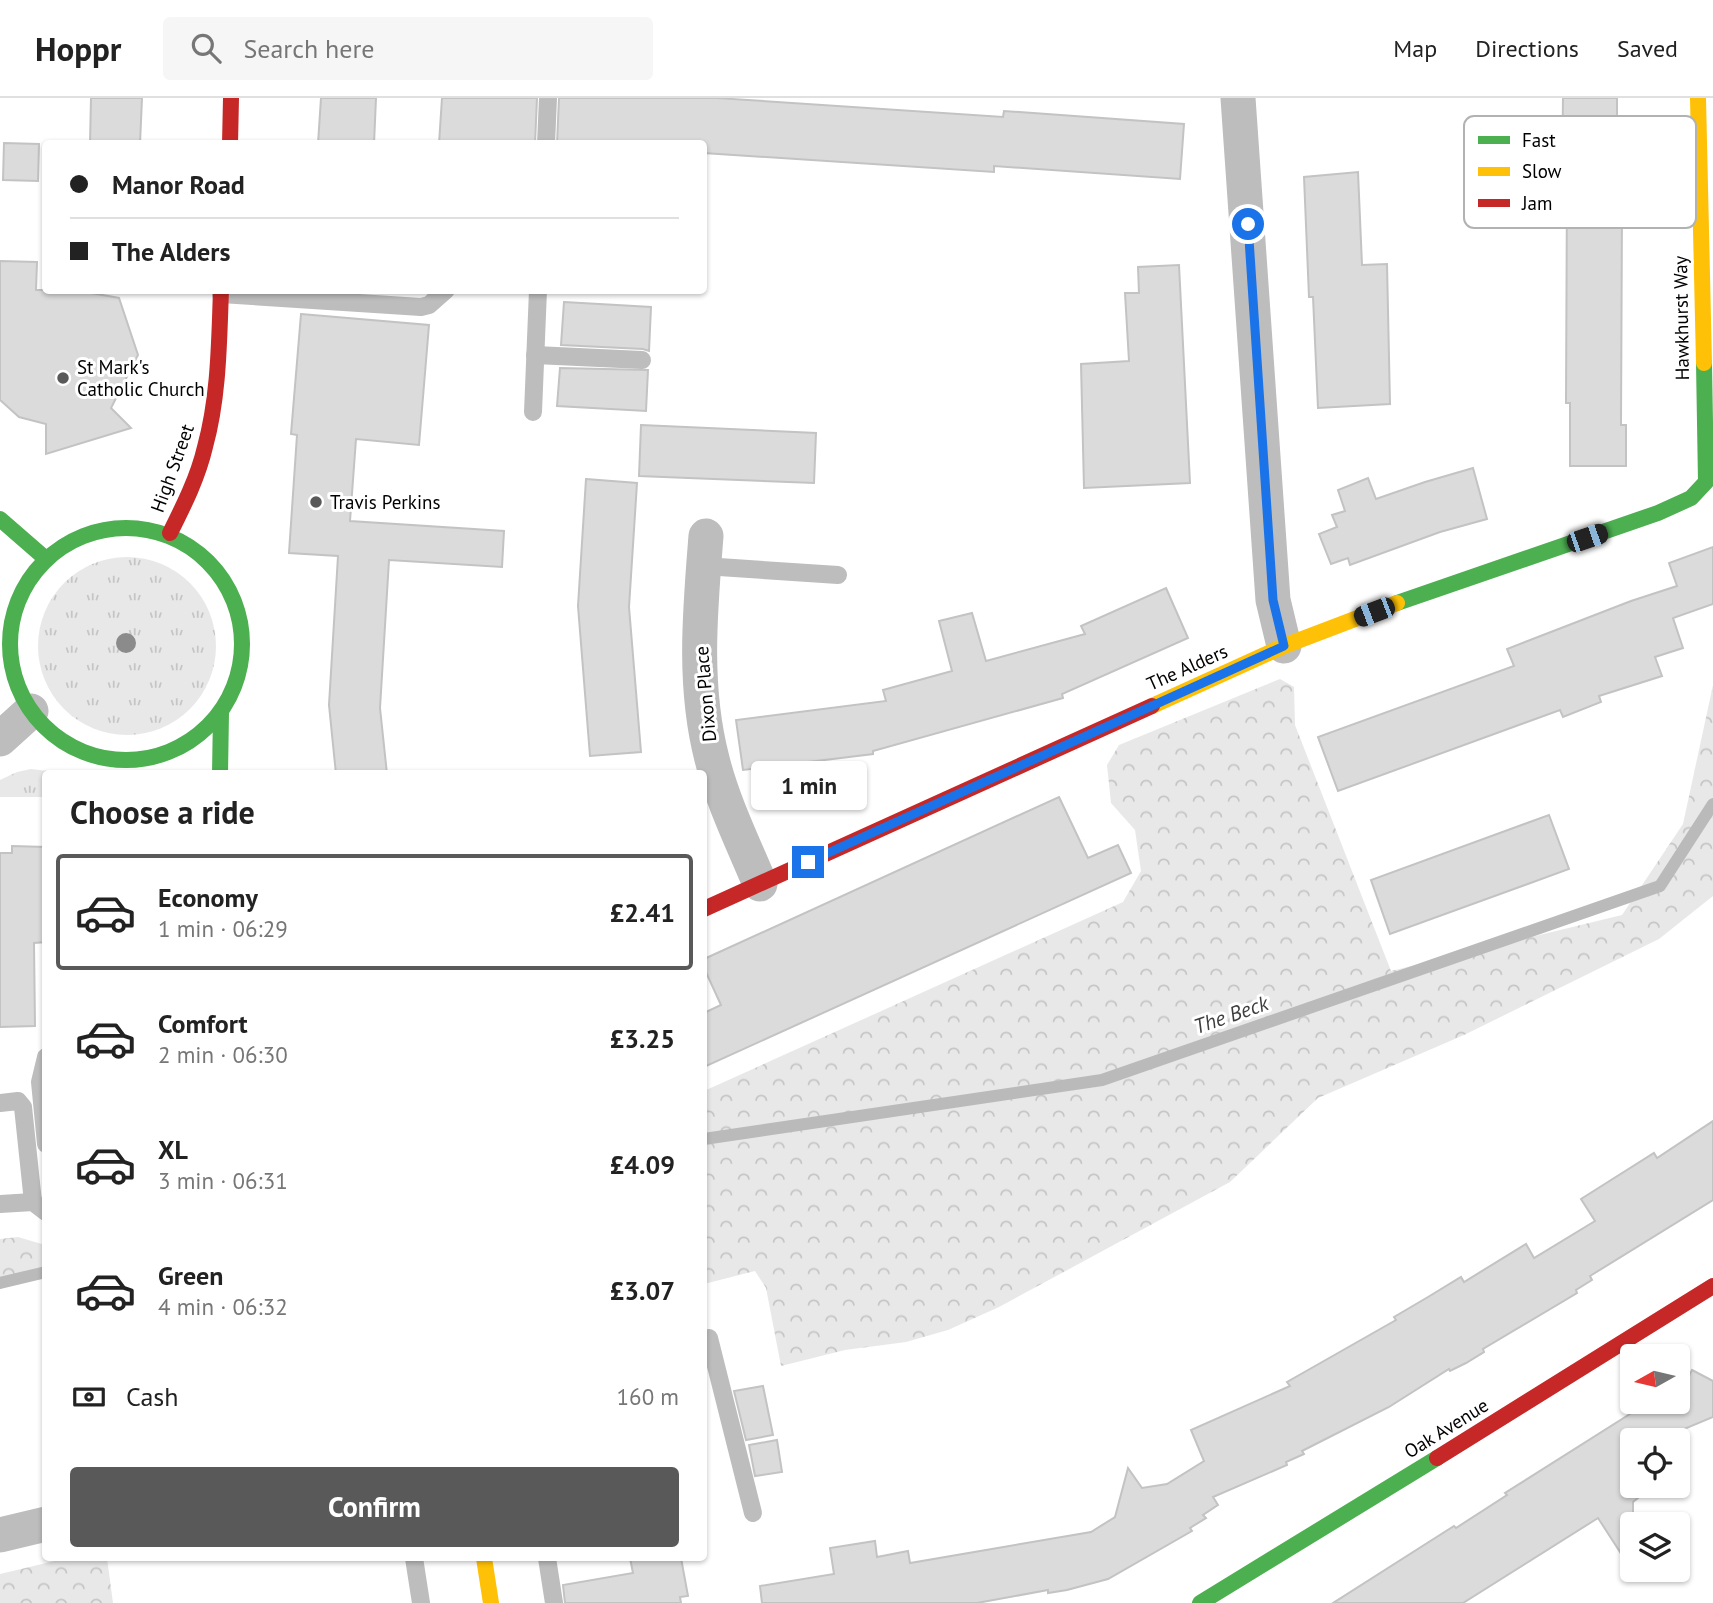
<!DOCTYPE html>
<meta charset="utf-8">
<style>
:root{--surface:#fff;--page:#f6f6f6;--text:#222;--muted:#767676;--line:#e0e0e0;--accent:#595959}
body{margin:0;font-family:"PT Sans",sans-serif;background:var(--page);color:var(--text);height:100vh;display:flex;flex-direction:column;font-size:26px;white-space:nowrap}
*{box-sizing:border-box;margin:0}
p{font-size:23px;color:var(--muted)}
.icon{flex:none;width:38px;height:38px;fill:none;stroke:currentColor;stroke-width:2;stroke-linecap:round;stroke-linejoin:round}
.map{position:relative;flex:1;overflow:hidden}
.sheet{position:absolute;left:42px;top:672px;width:665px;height:791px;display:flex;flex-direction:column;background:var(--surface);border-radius:7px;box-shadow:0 2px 5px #0004}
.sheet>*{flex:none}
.top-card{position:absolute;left:42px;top:42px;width:665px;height:154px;border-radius:7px;box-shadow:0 2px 5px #0004;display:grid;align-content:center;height:154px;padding:0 28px;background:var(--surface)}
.needle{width:46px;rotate:262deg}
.buttons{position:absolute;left:1620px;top:1246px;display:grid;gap:14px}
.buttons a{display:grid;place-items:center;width:70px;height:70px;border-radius:7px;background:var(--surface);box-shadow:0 2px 5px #0004;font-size:35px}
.end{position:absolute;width:32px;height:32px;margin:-16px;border:9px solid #1a73e8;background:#fff;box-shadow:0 0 0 4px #fff}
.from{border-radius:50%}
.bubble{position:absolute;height:49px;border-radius:7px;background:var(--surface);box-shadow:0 2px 5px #0004;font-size:23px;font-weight:700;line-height:49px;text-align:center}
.car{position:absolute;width:21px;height:42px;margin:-21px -10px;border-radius:9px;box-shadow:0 0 5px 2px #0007;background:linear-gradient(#222 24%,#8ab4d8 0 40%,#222 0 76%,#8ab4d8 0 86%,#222 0)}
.top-card b{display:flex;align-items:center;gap:24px;height:66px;font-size:26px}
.top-card b+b{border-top:2px solid var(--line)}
.top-card i{width:18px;height:18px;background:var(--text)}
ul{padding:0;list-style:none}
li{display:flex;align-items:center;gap:21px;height:116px;margin:0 14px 10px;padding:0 14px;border:4px solid transparent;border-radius:7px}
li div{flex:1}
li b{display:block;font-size:26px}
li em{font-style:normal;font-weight:700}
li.active{border-color:var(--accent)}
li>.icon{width:63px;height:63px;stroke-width:1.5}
h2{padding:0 28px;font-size:32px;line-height:84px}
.pay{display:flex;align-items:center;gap:18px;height:77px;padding:0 28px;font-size:26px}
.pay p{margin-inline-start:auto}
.action{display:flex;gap:14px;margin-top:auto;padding:14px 28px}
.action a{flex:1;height:80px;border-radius:7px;background:var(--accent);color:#fff;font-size:28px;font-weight:700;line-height:80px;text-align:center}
header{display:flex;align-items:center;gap:42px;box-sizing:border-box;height:98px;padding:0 35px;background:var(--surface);border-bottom:2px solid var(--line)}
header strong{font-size:33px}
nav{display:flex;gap:38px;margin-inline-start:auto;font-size:24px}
.search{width:490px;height:63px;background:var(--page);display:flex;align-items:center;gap:18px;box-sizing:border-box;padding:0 24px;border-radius:7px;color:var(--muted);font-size:26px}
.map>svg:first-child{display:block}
.grass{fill:url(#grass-tufts)}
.forest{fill:url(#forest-crowns)}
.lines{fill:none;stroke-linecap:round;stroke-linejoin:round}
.stream{stroke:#bababa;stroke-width:12}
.building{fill:#dbdbdb;stroke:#c3c3c3;stroke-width:2}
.lane{stroke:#bdbdbd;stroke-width:18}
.street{stroke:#bdbdbd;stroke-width:35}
.fast{stroke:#4caf50;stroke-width:16}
.slow{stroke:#ffc107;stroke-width:16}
.jam{stroke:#c62828;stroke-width:16}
.tree{fill:#8b8b8b}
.route{stroke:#1a73e8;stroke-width:9}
.poi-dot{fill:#595959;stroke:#fff;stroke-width:2.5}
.labels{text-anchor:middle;stroke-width:6;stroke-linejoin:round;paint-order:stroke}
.street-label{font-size:19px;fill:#000;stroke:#fff}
.poi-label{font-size:19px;fill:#000;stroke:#fff;text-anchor:start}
.water-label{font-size:21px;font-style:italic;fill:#3d3d3d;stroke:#fff}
.key{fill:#fff;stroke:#b2b2b2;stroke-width:2}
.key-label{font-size:19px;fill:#000}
</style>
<header>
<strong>Hoppr</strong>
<div class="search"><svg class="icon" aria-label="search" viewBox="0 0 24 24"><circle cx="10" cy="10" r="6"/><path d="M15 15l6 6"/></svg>Search here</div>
<nav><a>Map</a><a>Directions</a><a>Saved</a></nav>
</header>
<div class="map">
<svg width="1713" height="1505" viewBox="0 0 1713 1505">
<defs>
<pattern id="grass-tufts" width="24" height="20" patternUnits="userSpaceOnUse" patternTransform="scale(1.75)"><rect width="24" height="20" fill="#e8e8e8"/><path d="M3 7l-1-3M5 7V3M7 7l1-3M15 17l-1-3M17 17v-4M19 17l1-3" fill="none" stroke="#c5c5c5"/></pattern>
<pattern id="forest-crowns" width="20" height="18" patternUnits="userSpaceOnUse" patternTransform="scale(1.75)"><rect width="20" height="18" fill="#e8e8e8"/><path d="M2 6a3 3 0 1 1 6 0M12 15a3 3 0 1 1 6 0" fill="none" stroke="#c5c5c5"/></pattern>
</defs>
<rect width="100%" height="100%" fill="#fff"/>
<g class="grass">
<circle cx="127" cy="548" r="89"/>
<path d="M31,671L65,675L46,676L45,699H0V682L17,674Z"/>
</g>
<g class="forest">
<path d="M1280,581L1294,589L1295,627L1391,873L1622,817L1683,726L1713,587V798L1659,841L1464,937L1318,1000L1230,1084L999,1209L948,1232L906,1244L845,1252L781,1268L766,1190L755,1173L704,1186V993L1123,804L1141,773L1135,732L1111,705L1107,667L1119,647Z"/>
<path d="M18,1139L45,1147V1172L0,1182V1141Z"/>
<path d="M67,1460H107L113,1505H0V1476Z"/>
</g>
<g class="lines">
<g class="stream">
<path d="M704,1041L1102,982L1660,788L1713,706"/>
<path d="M0,1185L46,1174"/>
</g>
</g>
<g class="building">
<path d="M91,0H142L140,46H90Z"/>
<path d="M321,0H376L374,46H318Z"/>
<path d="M442,0H537L535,46H439Z"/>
<path d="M559,0H717L1003,19L1004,13L1184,26L1180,81L994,68V74L704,55V46H557Z"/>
<path d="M1563,0H1617V95H1622V110L1621,327H1626V368H1570V305H1566L1567,80H1562Z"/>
<path d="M4,45L39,46L38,83L3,82Z"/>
<path d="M1358,74L1362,167L1387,166L1390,306L1318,310L1313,199H1309L1304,79Z"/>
<path d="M0,163L37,164L36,192H74L119,200L138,257L111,310L131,330L46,356V326L19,319L0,302Z"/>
<path d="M1179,167L1190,385L1084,390L1081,266L1129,263L1125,195H1139L1138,169Z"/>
<path d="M564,204L651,209L649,253L643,251L561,247Z"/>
<path d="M301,216L429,227L419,347L356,341L350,423L504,433L502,469L389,462L380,610L387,676H336L329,607L338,458L289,455L297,337L291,336Z"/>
<path d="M560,270L648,272L646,313L557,308Z"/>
<path d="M641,327L816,335L814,385L639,378Z"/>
<path d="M1473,370L1487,421L1440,434L1350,467L1348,460L1331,466L1319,436L1337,429L1332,417L1345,413L1338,392L1368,380L1376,401L1425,384Z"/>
<path d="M586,381L637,385L629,509L641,654L590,658L578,508Z"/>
<path d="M1713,449V506L1673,520L1683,550L1655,559L1662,578L1599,598L1601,604L1563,619L1560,612L1338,693L1318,639L1514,568L1507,551L1631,503L1677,488L1669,465Z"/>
<path d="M1166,490L1188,540L1062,596L1063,600L873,653V656L743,672L736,622L886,603L883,592L952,573L939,523L972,515L986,563L1085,536L1081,528Z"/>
<path d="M1059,699L1088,760L1118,747L1131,775L704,969V915L721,907L704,870V861Z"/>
<path d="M1549,717L1569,771L1390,836L1371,782Z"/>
<path d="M12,748L46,749V844L34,845L35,928L0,929V755H12Z"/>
<path d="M1713,1023V1102L1590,1178L1592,1182L1576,1192L1577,1195L1483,1251L1484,1254L1466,1265L1450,1273L1449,1271L1389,1309L1302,1353L1304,1356L1286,1364L1287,1367L1213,1399L1218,1407L1203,1417L1206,1420L1190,1430L1192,1433L1108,1481L1067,1492L1048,1495V1492L977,1505H762L760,1488L834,1476L830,1450L875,1443L877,1459L908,1453L910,1465L1091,1434L1115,1419L1128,1370L1142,1390L1167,1386L1204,1363L1191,1332L1290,1288L1287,1284L1396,1222L1394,1219L1428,1199L1461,1179L1464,1184L1526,1146L1534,1160L1595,1123L1581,1101L1654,1055L1657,1060Z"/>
<path d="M1692,1272L1713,1283V1319L1658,1342H1633V1388H1653L1633,1404V1474L1598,1420L1463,1505H1333L1454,1428L1456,1430L1507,1397L1505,1395L1649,1304H1678V1299Z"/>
<path d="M763,1288L773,1337L746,1342L734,1293Z"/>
<path d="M777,1342L782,1374L755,1378L749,1347Z"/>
<path d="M630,1460H681L688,1498L680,1499L681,1505H565L563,1487L633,1475Z"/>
</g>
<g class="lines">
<g class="lane">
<path d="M546,46L548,0"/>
<path d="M221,196L421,209L429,207L446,192"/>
<path d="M535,257L642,262"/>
<path d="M533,314L538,192"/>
<path d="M704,468L838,477"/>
<path d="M46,959L40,984L46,1046"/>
<path d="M0,1005L18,1003L23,1009L33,1104"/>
<path d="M0,1106L33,1104L46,1114"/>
<path d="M704,1242L709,1240L753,1415"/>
<path d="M414,1460L421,1505"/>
<path d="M547,1460L554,1505"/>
</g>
<g class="street">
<path d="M1238,0L1273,502L1284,548"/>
<path d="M706,438C700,513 693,588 712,661C723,705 743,745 760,786"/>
<path d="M0,641L31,613"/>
<path d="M0,1437L46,1426"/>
</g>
<g class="fast">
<path d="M0,421L46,461"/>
<circle cx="126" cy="546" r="116"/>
<path d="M1397,505L1658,415L1691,400L1706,384L1704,265"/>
<path d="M220,676L221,615"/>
<path d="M1200,1505L1437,1360"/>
</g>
<g class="slow">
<path d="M1698,0L1704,265"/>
<path d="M1152,608L1284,548L1397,505"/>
<path d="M484,1460L491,1505"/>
</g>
<g class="jam">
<path d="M230,46L231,0"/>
<path d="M170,435C184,407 198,379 205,349C219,298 219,244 221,192"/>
<path d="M704,811L1152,608"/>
<path d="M1437,1360L1713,1188"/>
</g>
</g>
<circle class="tree" cx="126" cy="545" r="10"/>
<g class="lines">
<path class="route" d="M808,764L1284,548L1273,502L1248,126"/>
</g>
<g class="poi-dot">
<circle cx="63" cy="280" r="7"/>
<circle cx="316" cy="404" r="7"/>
</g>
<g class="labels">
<g class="street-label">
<text transform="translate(1681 220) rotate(-91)" y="7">Hawkhurst Way</text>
<text transform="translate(172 370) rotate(-70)" y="7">High Street</text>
<text transform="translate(1187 569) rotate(-24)" y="7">The Alders</text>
<text transform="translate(705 596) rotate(-95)" y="7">Dixon Place</text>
<text transform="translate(1446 1330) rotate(-32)" y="7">Oak Avenue</text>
</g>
<g class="poi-label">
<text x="77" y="276">St Mark's<tspan x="77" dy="22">Catholic Church</tspan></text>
<text x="330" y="411">Travis Perkins</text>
</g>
<g class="water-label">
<text transform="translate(1231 917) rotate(-19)" y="7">The Beck</text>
</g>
</g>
<rect x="1464" y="18" width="232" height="112" rx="10" class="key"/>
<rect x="1478" y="38" width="32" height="8" fill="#4caf50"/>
<rect x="1478" y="69" width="32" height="9" fill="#ffc107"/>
<rect x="1478" y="101" width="32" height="8" fill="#c62828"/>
<g class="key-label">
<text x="1522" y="49">Fast</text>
<text x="1522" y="80">Slow</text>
<text x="1522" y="112">Jam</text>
</g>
</svg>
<div class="buttons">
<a><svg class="needle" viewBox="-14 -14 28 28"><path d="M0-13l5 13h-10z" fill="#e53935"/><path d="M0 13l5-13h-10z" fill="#767676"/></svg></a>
<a><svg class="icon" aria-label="locate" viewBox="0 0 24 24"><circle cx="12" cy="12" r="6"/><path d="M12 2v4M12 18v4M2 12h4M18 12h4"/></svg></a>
<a><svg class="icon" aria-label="layers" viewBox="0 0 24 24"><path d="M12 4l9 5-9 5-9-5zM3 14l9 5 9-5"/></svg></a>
</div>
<i class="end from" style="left:1248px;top:126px"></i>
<i class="end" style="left:808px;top:764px"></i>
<div class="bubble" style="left:751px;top:663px;width:116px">1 min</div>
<i class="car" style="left:1587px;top:440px;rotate:71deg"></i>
<i class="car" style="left:1374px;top:514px;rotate:249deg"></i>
<div class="top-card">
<b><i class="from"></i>Manor Road</b>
<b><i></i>The Alders</b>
</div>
<section class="sheet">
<h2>Choose a ride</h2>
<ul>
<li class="active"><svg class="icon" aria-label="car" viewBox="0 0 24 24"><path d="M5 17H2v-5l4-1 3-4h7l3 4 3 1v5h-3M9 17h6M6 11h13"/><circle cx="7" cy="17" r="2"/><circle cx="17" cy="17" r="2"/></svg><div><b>Economy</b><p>1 min · 06:29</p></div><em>£2.41</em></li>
<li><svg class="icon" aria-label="car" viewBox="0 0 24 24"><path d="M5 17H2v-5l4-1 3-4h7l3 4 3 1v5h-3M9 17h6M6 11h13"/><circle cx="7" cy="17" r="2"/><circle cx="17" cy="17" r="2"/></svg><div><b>Comfort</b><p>2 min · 06:30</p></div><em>£3.25</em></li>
<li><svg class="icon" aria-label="car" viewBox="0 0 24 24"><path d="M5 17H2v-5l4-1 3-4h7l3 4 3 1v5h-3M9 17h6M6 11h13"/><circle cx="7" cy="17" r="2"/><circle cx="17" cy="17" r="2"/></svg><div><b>XL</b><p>3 min · 06:31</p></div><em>£4.09</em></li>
<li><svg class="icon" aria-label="car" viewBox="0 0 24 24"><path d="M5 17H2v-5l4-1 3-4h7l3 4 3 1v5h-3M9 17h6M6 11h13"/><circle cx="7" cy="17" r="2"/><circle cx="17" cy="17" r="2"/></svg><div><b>Green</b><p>4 min · 06:32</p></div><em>£3.07</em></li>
</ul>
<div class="pay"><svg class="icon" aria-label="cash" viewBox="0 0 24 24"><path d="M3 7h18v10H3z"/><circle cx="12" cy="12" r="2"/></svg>Cash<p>160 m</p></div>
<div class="action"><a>Confirm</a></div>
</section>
</div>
